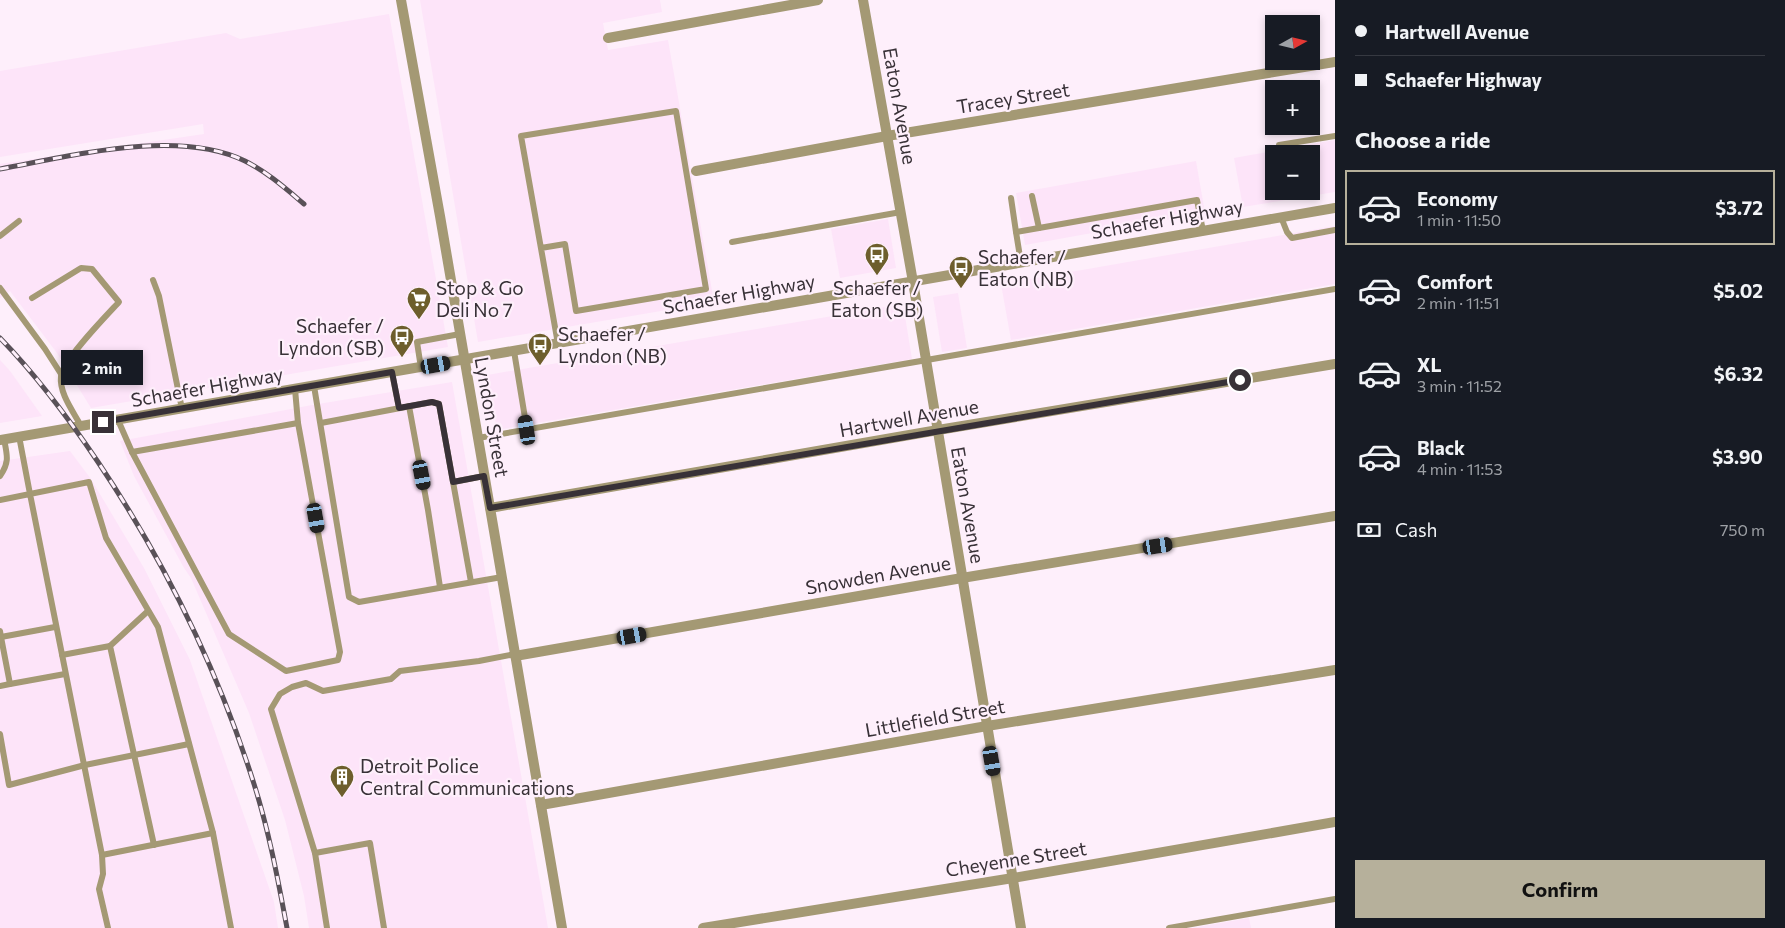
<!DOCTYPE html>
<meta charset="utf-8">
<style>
:root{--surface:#171b24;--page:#20242c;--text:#f1f3f6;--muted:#9ea1a6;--line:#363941;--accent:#b6b09b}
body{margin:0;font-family:Commissioner,sans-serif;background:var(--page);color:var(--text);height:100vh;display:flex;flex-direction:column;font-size:19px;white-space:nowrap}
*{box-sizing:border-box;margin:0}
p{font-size:16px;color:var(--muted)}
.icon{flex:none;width:28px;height:28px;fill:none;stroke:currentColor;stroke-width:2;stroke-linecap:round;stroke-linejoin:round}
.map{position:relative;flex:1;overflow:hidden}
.panel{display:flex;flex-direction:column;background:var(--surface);width:450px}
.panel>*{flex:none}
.top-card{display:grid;align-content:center;height:110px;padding:0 20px;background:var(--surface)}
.needle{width:32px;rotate:82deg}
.tools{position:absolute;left:1265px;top:15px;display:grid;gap:10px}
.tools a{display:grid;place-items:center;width:55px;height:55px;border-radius:0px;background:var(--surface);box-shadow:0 2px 8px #0003;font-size:25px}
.end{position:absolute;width:22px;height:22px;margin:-11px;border:6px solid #383137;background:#fff;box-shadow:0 0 0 2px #fff}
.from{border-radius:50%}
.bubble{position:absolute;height:35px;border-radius:0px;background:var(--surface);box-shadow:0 2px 8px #0003;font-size:16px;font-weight:700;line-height:35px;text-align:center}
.car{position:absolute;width:15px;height:30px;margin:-15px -8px;border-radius:6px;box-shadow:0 0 4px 1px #0007;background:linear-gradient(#222 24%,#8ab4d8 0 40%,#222 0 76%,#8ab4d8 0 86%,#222 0)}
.top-card b{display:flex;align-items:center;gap:18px;height:48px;font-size:19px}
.top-card b+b{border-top:1px solid var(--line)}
.top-card i{width:12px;height:12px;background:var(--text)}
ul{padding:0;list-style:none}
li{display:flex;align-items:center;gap:15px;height:75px;margin:0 10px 8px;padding:0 10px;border:2px solid transparent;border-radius:0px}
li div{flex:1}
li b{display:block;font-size:19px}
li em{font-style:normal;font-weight:700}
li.selected{border-color:var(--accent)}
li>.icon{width:45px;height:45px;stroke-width:1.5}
h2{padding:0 20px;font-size:22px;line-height:60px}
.pay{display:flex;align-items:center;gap:12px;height:55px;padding:0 20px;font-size:19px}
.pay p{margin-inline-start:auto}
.action{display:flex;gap:10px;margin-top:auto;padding:10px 20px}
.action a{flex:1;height:58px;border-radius:0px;background:var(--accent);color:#111;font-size:20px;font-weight:700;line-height:58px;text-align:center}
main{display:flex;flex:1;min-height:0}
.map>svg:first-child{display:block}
.built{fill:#fde4f9;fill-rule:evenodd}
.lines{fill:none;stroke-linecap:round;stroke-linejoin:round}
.service{stroke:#a49974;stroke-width:6}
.minor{stroke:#a49974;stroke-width:10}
.tertiary{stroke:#a49974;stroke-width:10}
.rail-casing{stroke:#595158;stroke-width:5}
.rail{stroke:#feeffb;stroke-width:3;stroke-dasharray:9;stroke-linecap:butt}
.route{stroke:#383137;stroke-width:6}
.labels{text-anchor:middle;stroke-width:4.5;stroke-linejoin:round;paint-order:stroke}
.street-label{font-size:19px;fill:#383137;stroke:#feeffb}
.poi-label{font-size:19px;fill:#383137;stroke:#feeffb;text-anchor:start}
</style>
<main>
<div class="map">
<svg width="1335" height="928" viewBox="0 0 1335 928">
<rect width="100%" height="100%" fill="#feeffb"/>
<g class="built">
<path d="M420,0H660L662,12L603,23L608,50L668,40L714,302L478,342Z"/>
<path d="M389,14L448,347L91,408L57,353L10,291L0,298V164L204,134L203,124L0,157V71L226,33L240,39Z"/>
<path d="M1335,140V192L1243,207L1234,158ZM1274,154H1311V191H1274Z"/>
<path d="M1196,161L1205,213L1025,245L1016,193Z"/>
<path d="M888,219L896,268L840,278L831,229Z"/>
<path d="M1335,226V284L1011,340L1001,284Z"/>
<path d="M958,293L967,348L942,352L933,297Z"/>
<path d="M903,304L912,359L497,430L487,375Z"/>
<path d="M0,360L10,371L42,416L0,423Z"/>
<path d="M452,382L548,928H309L304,896L285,820L249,713L191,578L184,568L134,476L120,441L312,405Z"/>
<path d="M70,451L91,479L144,568L190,660L274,902L278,928H0V461Z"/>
<path d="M1249,918L1251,928H1192Z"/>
</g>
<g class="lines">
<g class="service">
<path d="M1279,145L1335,136"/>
<path d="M1032,196L1039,228"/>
<path d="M1011,198L1016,232"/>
<path d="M1281,217L1287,232L1292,238L1335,230"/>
<path d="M0,236L19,221"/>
<path d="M732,242L901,212"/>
<path d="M541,248L565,244L576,311L706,289L676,111L521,136L558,344"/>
<path d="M1021,263L1016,232L1039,228L1197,200L1203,231"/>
<path d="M153,280L159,296L182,409"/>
<path d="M0,288L45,349L61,374"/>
<path d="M32,298L81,268L92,269L119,302C107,315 63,360 61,376C59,393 73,411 81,426"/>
<path d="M514,351L527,430"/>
<path d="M421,368L417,342L460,334"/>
<path d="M392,373L399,408"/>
<path d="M314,386L349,597L359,602L502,577"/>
<path d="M409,406L428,510L440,587"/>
<path d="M118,420L132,452L229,634L286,671L338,660L340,652L298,423L295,389"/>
<path d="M321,423L432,402L439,404L471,582"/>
<path d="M478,438L1335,289"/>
<path d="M132,452L298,423"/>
<path d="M0,476C10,462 7,455 4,439"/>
<path d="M453,482L484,476"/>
<path d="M0,500L89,482L106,538L158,627L213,833L102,855C79,734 53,614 30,494L19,436"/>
<path d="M148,611L110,646L154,845"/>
<path d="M0,631L1,637L55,627"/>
<path d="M1,637L10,684L65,674"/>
<path d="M62,655L110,646"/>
<path d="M0,686L10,684"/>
<path d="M0,734L9,785L85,765L189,744"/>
<path d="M213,833L231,928"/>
<path d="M315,853L370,843L384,928"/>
<path d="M102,855L103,874L99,889L108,928"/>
<path d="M327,928L315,853L271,709L280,694L292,687L306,683L323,691L391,679L400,671L479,661L515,654"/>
<path d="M1169,928L1335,899"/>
</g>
<g class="minor">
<path d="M863,0L913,282L1021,928"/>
<path d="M608,38L818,0"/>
<path d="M696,171L887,136L1335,62"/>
<path d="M490,508L938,430L1335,364"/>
<path d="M515,656L962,578L1335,516"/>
<path d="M541,805L987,726L1335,670"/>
<path d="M703,928L1013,878L1335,822"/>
</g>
<g class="tertiary">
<path d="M401,0L440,216L562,928"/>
<path d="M0,440L1335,208"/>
</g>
<defs>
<g id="rail">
<path d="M0,169C72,156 177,128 245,161C267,172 285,188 304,204"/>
<path d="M0,338C37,376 69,419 98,462C165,562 218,670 254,784C269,831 278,880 287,928"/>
</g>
</defs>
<use href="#rail" class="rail-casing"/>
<use href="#rail" class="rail"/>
</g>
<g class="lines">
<path class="route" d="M103,422L392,372L399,408L432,402L439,404L453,482L484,476L490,508L1240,380"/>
</g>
<defs>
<symbol id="bus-pin" viewBox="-11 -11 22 30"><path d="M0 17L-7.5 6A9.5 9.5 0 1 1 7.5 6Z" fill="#6d5e2c" stroke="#feeffb"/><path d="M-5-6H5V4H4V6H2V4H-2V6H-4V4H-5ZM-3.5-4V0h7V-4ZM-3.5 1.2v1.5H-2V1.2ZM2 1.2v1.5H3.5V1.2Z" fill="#fff"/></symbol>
<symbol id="supermarket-pin" viewBox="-11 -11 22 30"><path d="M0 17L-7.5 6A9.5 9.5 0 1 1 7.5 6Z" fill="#6d5e2c" stroke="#feeffb"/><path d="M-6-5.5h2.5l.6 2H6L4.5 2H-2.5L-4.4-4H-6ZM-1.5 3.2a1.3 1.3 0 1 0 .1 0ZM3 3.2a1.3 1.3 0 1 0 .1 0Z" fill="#fff"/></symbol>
<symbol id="building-pin" viewBox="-11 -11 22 30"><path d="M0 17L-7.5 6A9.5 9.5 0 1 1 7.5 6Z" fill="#6d5e2c" stroke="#feeffb"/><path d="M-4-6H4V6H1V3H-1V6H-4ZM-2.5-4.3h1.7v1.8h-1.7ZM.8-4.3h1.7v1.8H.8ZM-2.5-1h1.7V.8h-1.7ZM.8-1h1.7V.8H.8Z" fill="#fff"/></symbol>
</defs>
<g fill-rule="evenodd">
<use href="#bus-pin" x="863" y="241" width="28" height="38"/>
<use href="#bus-pin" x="947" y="254" width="28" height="38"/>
<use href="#supermarket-pin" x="405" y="285" width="28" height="38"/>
<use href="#bus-pin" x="388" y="323" width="28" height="38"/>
<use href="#bus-pin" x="526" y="331" width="28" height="38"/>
<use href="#building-pin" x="328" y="763" width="28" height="38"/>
</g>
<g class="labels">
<g class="street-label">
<text transform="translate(1013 98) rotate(-9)" y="7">Tracey Street</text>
<text transform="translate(900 106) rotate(80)" y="7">Eaton Avenue</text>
<text transform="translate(1167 219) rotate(-10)" y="7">Schaefer Highway</text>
<text transform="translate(739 294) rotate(-10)" y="7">Schaefer Highway</text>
<text transform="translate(207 387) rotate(-10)" y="7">Schaefer Highway</text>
<text transform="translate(492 417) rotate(80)" y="7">Lyndon Street</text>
<text transform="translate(909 418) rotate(-10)" y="7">Hartwell Avenue</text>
<text transform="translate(968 505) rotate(80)" y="7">Eaton Avenue</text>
<text transform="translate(878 575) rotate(-10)" y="7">Snowden Avenue</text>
<text transform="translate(935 718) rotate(-10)" y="7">Littlefield Street</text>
<text transform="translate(1016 859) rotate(-9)" y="7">Cheyenne Street</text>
</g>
<g class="poi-label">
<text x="978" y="264">Schaefer /<tspan x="978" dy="22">Eaton (NB)</tspan></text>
<text x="436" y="295">Stop &amp; Go<tspan x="436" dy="22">Deli No 7</tspan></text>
<text x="877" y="295" text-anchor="middle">Schaefer /<tspan x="877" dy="22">Eaton (SB)</tspan></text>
<text x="384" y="333" text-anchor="end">Schaefer /<tspan x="384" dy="22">Lyndon (SB)</tspan></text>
<text x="558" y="341">Schaefer /<tspan x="558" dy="22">Lyndon (NB)</tspan></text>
<text x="360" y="773">Detroit Police<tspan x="360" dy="22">Central Communications</tspan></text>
</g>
</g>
</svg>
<div class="tools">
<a><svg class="needle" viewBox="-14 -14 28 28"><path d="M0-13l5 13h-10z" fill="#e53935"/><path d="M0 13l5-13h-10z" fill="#9ea1a6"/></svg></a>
<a>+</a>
<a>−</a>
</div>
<i class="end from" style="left:1240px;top:380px"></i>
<i class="end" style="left:103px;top:422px"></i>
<div class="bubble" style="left:61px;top:350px;width:82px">2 min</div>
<i class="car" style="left:436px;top:365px;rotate:80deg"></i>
<i class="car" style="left:527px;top:430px;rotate:351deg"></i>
<i class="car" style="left:422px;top:475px;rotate:169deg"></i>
<i class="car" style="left:316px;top:518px;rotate:170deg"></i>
<i class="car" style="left:1158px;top:546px;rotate:81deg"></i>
<i class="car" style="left:632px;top:636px;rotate:80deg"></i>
<i class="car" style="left:992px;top:761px;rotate:170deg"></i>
</div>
<section class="panel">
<div class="top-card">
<b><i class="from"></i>Hartwell Avenue</b>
<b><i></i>Schaefer Highway</b>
</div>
<h2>Choose a ride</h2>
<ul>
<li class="selected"><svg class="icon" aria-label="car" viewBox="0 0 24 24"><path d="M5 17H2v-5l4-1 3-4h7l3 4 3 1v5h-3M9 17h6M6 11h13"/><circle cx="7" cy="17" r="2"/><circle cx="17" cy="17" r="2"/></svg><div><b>Economy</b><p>1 min · 11:50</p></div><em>$3.72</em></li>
<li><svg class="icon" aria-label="car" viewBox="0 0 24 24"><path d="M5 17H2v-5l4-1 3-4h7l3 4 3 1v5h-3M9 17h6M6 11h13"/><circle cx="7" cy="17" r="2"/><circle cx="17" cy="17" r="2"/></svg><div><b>Comfort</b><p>2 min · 11:51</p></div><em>$5.02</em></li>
<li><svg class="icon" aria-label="car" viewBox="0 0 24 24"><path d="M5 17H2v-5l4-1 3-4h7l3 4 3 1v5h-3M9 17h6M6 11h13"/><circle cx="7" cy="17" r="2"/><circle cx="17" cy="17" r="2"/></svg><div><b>XL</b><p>3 min · 11:52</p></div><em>$6.32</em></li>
<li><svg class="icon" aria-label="car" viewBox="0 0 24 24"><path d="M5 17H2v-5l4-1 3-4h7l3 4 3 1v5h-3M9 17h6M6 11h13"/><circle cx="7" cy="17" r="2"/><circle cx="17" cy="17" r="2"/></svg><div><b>Black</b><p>4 min · 11:53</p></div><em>$3.90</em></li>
</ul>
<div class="pay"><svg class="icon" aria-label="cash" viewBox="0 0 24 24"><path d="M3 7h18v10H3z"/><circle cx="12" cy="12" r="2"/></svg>Cash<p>750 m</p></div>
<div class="action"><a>Confirm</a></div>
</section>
</main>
